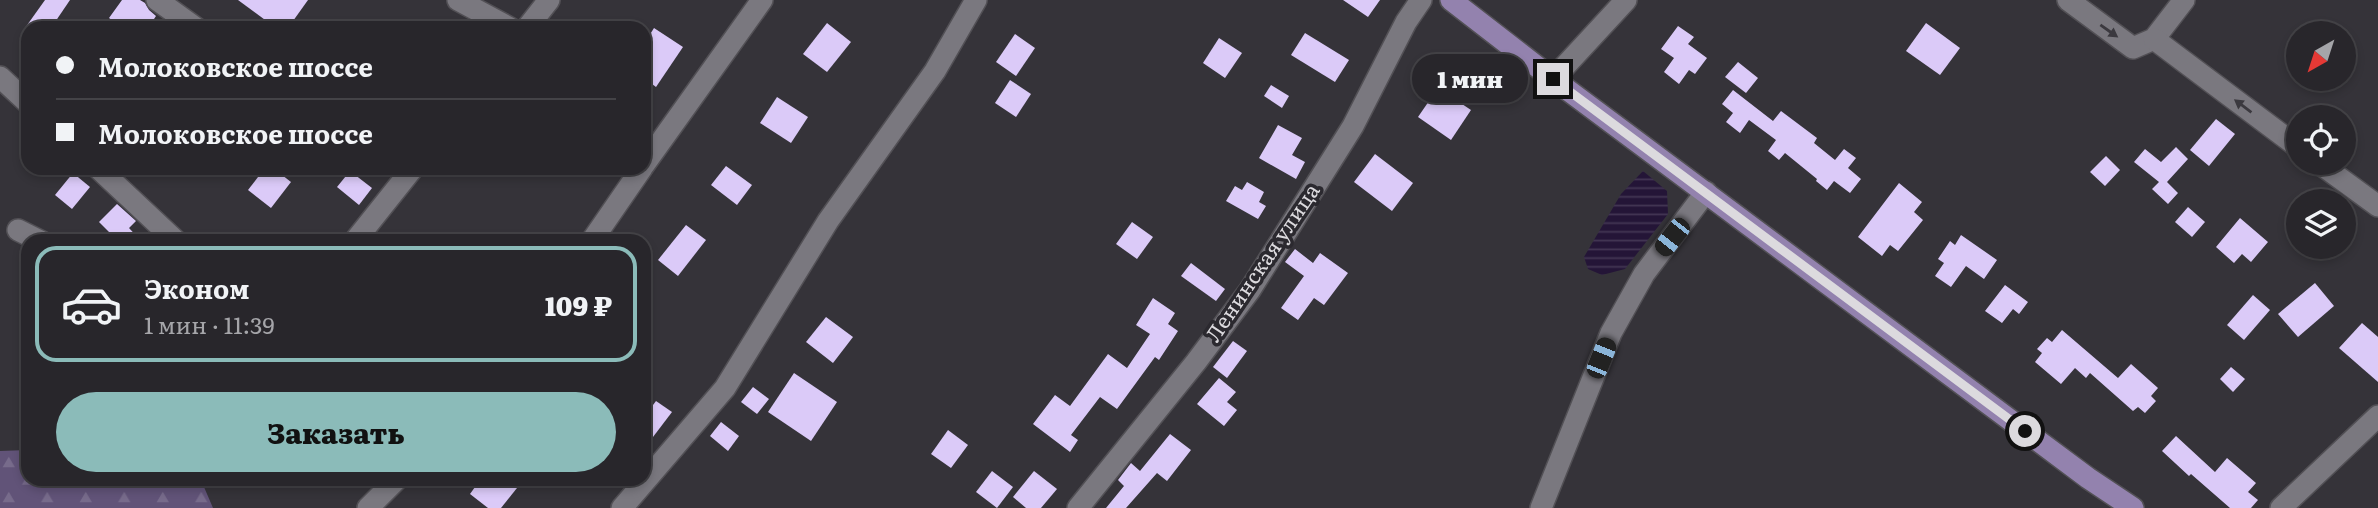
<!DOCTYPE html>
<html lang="ru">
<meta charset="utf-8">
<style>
:root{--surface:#28262b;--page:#302e33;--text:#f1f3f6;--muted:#a5a5a9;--line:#444347;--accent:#8bbbb9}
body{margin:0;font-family:Literata,serif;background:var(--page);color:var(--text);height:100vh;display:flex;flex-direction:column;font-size:26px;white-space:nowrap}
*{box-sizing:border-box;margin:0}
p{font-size:23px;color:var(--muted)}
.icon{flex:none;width:38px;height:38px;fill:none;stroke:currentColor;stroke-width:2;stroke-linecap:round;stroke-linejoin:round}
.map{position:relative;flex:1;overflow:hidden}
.details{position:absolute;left:21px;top:234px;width:630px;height:252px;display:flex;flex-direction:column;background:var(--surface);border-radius:21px;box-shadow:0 4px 10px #0003,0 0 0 2px var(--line)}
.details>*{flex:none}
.guide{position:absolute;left:21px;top:21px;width:630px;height:154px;border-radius:21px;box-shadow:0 4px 10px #0003,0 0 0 2px var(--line);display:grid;align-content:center;height:154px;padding:0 35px;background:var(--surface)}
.needle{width:46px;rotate:219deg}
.tools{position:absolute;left:2286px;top:21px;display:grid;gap:14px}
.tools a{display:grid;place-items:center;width:70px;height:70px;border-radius:50%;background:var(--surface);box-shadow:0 4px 10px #0003,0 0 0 2px var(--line);font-size:35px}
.end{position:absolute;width:32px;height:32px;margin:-16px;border:9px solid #dcdade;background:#111;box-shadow:0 0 0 4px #111}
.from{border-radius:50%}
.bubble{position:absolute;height:49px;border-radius:24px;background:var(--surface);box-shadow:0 4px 10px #0003,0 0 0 2px var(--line);font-size:23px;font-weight:800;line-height:49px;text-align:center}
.car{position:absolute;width:21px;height:42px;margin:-21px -10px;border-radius:9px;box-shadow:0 0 5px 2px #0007;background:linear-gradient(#222 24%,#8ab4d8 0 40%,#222 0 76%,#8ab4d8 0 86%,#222 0)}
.guide b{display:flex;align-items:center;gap:24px;height:66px;font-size:26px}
.guide b+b{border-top:2px solid var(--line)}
.guide i{width:18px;height:18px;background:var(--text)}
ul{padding:12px 0 0;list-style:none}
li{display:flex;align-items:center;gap:21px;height:116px;margin:0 14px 10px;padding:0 21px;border:4px solid transparent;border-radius:21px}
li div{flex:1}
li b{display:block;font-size:26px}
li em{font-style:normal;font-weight:800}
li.active{border-color:var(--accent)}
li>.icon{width:63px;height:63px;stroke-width:1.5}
.button{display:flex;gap:14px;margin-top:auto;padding:14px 35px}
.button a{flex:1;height:80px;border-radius:42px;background:var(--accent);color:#111;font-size:28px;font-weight:800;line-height:80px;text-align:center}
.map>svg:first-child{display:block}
.forest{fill:url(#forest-firs)}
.water{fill:url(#water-rules)}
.building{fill:#dbcaf8}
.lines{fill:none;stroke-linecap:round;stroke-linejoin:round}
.minor-casing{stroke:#525055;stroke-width:24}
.major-casing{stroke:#525055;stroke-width:24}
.minor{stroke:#7a787f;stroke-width:21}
.major{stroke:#9382ae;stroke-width:21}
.oneway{fill:#3b393f}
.route{stroke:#dcdade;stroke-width:9}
.labels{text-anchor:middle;stroke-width:7;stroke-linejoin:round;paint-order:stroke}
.street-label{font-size:21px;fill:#dcdade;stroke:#2b292f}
</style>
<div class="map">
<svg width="2378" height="508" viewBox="0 0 2378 508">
<defs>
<pattern id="forest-firs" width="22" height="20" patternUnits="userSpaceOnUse" patternTransform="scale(1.75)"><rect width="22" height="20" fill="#615378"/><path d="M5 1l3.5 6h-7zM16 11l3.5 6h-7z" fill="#776b8b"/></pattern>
<pattern id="water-rules" width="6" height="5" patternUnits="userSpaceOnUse" patternTransform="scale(1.75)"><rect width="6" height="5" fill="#241537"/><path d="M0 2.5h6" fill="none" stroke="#433654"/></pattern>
</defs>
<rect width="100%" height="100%" fill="#353339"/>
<path class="forest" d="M28,450V480H201L213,508H0V451Z"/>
<path class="water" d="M1643,171L1667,191L1668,214L1625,269L1602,275L1588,269L1584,257L1621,194Z"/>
<g class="building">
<path d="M45,0H70L51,28H25Z"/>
<path d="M122,0H140L145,3L149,10L156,16L148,28H123L109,18Z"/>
<path d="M238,0H308L288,28H276Z"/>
<path d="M1343,0H1380L1368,17Z"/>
<path d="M827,23L851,42L827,72L803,54Z"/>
<path d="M1926,23L1960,48L1940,75L1906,51Z"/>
<path d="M1678,26L1694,37L1688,44L1707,58L1695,74L1689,70L1679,84L1664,72L1674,58L1661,49Z"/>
<path d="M654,28L683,47L656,87L644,78V44Z"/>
<path d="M1305,33L1349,60L1335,82L1291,55Z"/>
<path d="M1015,34L1035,48L1016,76L996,62Z"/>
<path d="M1219,38L1242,53L1225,78L1203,63Z"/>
<path d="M1738,62L1758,78L1746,93L1725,77Z"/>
<path d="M1010,80L1031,94L1016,117L995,103Z"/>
<path d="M1271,85L1289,96L1282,108L1264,96Z"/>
<path d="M1438,88L1471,110L1451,140L1418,117Z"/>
<path d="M1733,90L1773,121L1781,111L1817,138L1814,143L1835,160L1844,149L1856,158L1848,168L1861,179L1850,193L1834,181L1827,190L1816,181L1817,179L1785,153L1779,160L1768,151L1776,140L1749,120L1740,133L1726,122L1733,113L1722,104Z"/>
<path d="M777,97L808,117L791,143L760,123Z"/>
<path d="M2216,119L2235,134L2209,166L2190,150Z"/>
<path d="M1278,125L1302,138L1292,155L1305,162L1296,179L1259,158Z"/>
<path d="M2176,147L2188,159L2167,182L2178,193L2168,204L2152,189L2159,182L2134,162L2145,149L2161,162Z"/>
<path d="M1375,154L1413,183L1392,211L1354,182Z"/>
<path d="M2106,156L2120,170L2105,186L2090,172Z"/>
<path d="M726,166L752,185L737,205L711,185Z"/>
<path d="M265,168H273L291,182L271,208L248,190Z"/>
<path d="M350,171L372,188L359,205L337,187Z"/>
<path d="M73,173L90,187L72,209L55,195Z"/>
<path d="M1247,182L1264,192L1259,202L1266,206L1258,219L1226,201L1235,186L1242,190Z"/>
<path d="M1899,183L1922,202L1914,212L1923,220L1898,251L1890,245L1882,256L1858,237Z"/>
<path d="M117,204L136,221L129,228L142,242H119L99,222Z"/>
<path d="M2188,207L2205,222L2192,237L2175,222Z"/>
<path d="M2240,218L2268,242L2251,262L2242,254L2234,263L2216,247Z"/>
<path d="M1132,222L1153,237L1137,259L1116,244Z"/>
<path d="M686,225L706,240L678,276L658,260Z"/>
<path d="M1961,235L1997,260L1984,279L1966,266L1951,287L1935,276L1944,263L1938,259L1950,241L1955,245Z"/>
<path d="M1295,249L1313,263L1320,253L1348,273L1324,305L1314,298L1298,320L1281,308L1304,276L1285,262Z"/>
<path d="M1191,263L1225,289L1216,301L1181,276Z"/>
<path d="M2315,283L2334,306L2298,337L2278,314Z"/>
<path d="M2005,285L2028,302L2019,314L2013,309L2002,323L1985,311Z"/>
<path d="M2253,295L2270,310L2244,340L2227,325Z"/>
<path d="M1153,298L1175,313L1168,324L1178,331L1159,360L1155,357L1117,409L1100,397L1071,435L1078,440L1070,452L1033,424L1055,395L1070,406L1108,354L1127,368L1150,334L1136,325Z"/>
<path d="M826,317L853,337L833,363L806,342Z"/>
<path d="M2362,323L2378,337V382L2339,348Z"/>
<path d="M2062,330L2118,378L2131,364L2158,388L2151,396L2156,401L2145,413L2138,407L2133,411L2090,373L2086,378L2075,368L2061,384L2035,362L2042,353L2037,349L2047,338L2052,342Z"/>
<path d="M1233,341L1247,351L1227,378L1213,367Z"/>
<path d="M2231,367L2245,379L2233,392L2220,379Z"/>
<path d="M794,373L837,402L811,441L768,412Z"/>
<path d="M1219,378L1236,392L1227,402L1237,410L1224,426L1197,404Z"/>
<path d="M753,387L769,399L757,414L741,402Z"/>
<path d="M656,401L672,412L653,437L644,430V417Z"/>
<path d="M721,422L739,436L728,451L710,436Z"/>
<path d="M948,430L968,445L951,468L931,454Z"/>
<path d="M1170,434L1191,450L1167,481L1157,473L1126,508H1106L1124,486L1118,480L1131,463L1140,471Z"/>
<path d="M2176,436L2215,472L2227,458L2256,483L2248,492L2258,500L2251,508H2230L2191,474L2189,476L2162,451Z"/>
<path d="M992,471L1013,487L997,508L976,492Z"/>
<path d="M1034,471L1057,489L1041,508H1026L1013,497Z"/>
<path d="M480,480H506L517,488L501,508H488L470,494Z"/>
</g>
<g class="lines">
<defs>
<g id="minor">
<path d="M157,0L196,28"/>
<path d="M458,0L510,28"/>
<path d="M2068,0L2133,48L2154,39L2184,0"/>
<path d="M527,28L549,0"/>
<path d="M2154,39L2298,147"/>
<path d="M0,77L28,103"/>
<path d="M1553,79L1626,0"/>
<path d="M2319,163L2378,206"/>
<path d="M644,165L762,0"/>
<path d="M98,168L177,242"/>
<path d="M18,230L42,242"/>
<path d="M354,242L413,168"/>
<path d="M591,242L642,168"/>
<path d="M368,508L396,480"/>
<path d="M622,508L725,388L828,221L935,71L976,0"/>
<path d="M1078,508L1196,362L1250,290L1353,126L1406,22L1421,0"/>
<path d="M1541,508L1611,333L1644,274L1706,192"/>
<path d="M2281,508L2378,416"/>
</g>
<path id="major" d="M1451,0L1553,79L2088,478L2133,508"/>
</defs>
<use href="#minor" class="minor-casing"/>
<use href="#major" class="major-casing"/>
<use href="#minor" class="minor"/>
<use href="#major" class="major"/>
</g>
<defs><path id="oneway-solid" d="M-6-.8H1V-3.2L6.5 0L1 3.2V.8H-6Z" transform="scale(1.75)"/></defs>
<g class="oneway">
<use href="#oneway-solid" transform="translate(2109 31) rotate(35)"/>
<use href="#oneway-solid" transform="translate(2243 106) rotate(-143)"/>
</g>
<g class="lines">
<path class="route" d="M1553,79L2025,431"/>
</g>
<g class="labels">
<g class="street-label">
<text transform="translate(1263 263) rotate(-56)" y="7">Ленинская улица</text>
</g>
</g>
</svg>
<div class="tools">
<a><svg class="needle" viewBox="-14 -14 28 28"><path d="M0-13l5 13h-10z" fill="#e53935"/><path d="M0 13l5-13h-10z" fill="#a5a5a9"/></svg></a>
<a><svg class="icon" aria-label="locate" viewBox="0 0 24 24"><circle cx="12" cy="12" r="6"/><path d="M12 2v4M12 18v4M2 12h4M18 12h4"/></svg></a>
<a><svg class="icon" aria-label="layers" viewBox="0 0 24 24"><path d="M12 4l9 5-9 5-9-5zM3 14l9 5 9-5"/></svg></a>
</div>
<i class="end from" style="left:2025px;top:431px"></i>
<i class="end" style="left:1553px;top:79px"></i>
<div class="bubble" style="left:1412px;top:54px;width:116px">1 мин</div>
<i class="car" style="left:1672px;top:237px;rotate:218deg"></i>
<i class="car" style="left:1601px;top:358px;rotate:22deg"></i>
<div class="guide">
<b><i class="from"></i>Молоковское шоссе</b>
<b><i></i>Молоковское шоссе</b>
</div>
<section class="details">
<ul>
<li class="active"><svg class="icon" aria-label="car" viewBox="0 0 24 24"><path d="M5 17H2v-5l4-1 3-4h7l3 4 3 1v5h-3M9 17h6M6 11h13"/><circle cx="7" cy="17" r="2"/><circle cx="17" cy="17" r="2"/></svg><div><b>Эконом</b><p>1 мин · 11:39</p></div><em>109 ₽</em></li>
</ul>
<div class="button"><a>Заказать</a></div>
</section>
</div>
